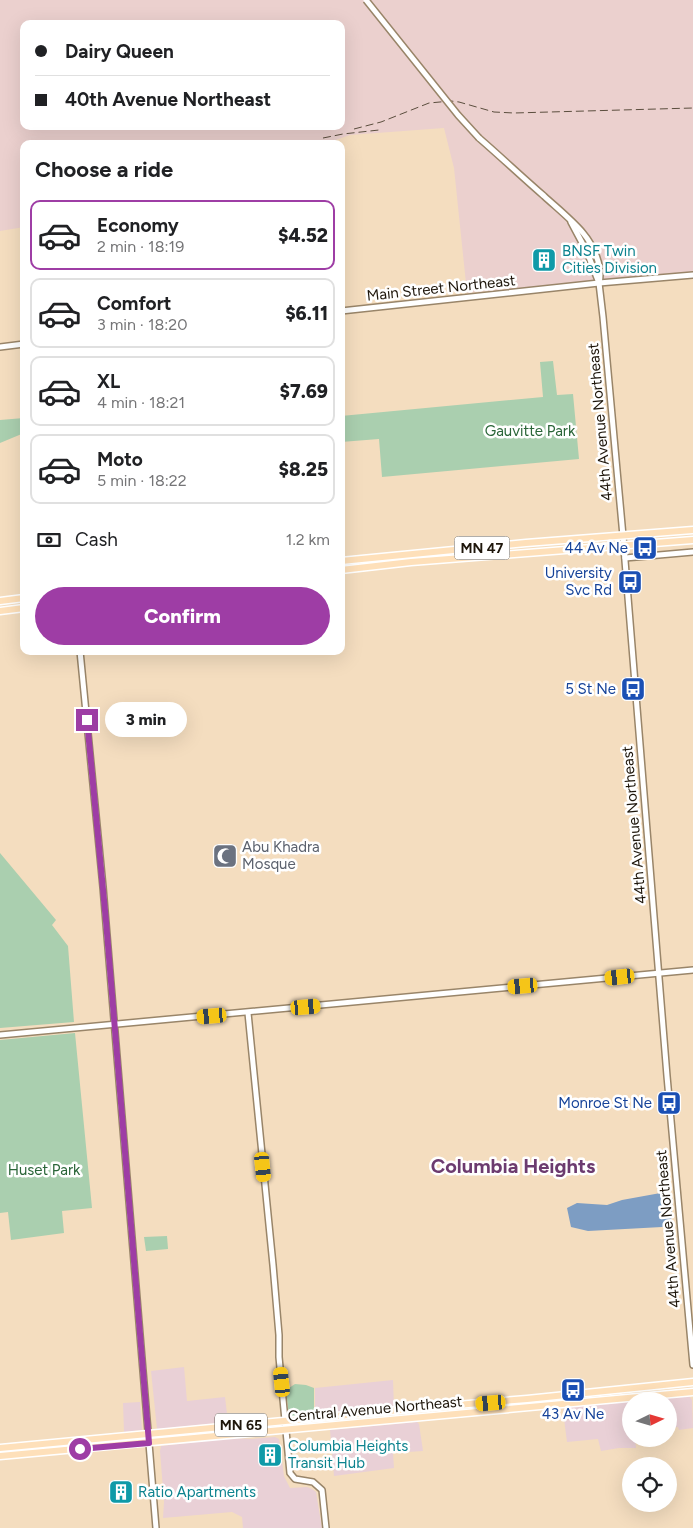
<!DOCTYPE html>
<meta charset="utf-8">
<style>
:root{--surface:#fff;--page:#f6f6f6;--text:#202124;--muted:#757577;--line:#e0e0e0;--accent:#9e3da5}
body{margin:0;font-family:Figtree,sans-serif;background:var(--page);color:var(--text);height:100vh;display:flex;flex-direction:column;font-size:19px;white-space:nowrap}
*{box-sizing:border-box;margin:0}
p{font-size:16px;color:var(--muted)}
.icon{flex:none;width:28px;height:28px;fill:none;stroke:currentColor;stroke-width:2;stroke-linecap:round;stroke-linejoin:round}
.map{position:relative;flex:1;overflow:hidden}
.side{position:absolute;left:20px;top:140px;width:325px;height:515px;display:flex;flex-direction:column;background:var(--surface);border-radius:10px;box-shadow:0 5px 20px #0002}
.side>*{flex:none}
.top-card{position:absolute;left:20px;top:20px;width:325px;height:110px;border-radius:10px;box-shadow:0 5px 20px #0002;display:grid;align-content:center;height:110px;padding:0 15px;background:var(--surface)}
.needle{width:32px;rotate:85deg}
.buttons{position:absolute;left:622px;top:1392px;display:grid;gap:10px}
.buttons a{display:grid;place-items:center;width:55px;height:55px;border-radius:50%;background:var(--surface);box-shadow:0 5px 20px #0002;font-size:25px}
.end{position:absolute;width:22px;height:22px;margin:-11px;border:6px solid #9e3da5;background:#fff;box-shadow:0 0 0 2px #fff}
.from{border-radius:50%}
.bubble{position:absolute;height:35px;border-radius:18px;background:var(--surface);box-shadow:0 5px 20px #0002;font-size:16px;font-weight:800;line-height:35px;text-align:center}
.car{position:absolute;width:15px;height:30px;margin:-15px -8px;border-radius:6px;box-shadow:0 0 4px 1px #0007;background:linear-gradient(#f5c518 24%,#345 0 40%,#f5c518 0 76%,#345 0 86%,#f5c518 0)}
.top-card b{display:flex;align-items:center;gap:18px;height:48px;font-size:19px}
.top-card b+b{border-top:1px solid var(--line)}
.top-card i{width:12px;height:12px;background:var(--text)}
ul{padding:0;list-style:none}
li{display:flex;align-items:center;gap:15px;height:70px;margin:0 10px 8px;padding:0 5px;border:2px solid var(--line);border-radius:10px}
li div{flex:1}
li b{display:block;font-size:19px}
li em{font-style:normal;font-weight:800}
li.on{border-color:var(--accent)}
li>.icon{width:45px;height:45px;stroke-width:1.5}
h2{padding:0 15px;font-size:22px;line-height:60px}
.pay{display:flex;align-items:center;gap:12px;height:55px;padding:0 15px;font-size:19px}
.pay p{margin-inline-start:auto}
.cta{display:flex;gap:10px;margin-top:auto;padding:10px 15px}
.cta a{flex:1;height:58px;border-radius:30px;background:var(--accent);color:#fff;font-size:20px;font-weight:800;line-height:58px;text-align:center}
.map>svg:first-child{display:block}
.commercial{fill:#e9d0d6}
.industrial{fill:#ebd0ce;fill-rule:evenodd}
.green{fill:#aacfaf}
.water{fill:#7d9dc3}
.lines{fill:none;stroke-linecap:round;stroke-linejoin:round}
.minor-casing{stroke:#998569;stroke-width:8}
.major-casing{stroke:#fff;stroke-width:9}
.minor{stroke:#fff;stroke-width:5}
.major{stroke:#fee0ba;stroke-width:6}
.rail{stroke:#5b4e3e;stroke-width:1;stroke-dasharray:8 4;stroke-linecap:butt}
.minor-bridge-casing{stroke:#998569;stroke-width:8;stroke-linecap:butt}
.minor-bridge{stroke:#fff;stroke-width:5}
.route{stroke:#9e3da5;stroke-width:6}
.labels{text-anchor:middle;stroke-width:5;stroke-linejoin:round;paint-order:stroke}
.shield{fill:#fff;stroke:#625c54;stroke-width:1}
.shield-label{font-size:14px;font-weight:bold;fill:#1e160b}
.culture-label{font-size:15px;fill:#0d838f;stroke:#fff;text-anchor:start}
.street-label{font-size:15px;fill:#1e160b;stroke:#fff}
.park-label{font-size:15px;fill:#2a6538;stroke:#fff}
.transit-label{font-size:15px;fill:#164399;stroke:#fff;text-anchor:end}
.worship-label{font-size:15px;fill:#5b616d;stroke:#fff;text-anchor:start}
.district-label{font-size:20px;font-weight:bold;fill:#6c3b6f;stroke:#fff}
</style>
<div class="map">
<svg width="693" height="1528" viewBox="0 0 693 1528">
<rect width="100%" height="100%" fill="#f4ddbf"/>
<g class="commercial">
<path d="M184,1367L187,1401L225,1397L228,1422L157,1429L151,1371Z"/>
<path d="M393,1380L394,1408L315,1415V1388Z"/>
<path d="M688,1395L692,1400L693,1428L679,1430L678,1427L669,1428V1401H631V1439H635L636,1448H619L601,1451L598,1439L567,1442L563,1411L564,1408L566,1406Z"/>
<path d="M140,1402L142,1430L124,1432L123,1403Z"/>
<path d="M417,1422L419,1424L423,1451L393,1453L394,1468L334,1476L330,1430Z"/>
<path d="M275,1437L279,1439L280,1445L284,1476L290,1488L307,1487L312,1489L316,1492L322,1528H243L242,1517L232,1512L163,1518L164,1502L160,1451L161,1446L228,1438L252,1439Z"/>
</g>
<path class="industrial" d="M0,0H693V272L467,293L454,168L444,128L350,135L324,144H24V227L0,231ZM24,24H341V126H24Z"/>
<g class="green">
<path d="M553,361L557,395L573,394L579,459L382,477L379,439L341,442V416L543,397L540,362Z"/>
<path d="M24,418V433L0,443V420Z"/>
<path d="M0,853L56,920L52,925L68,946L74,1022L0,1028Z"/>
<path d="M75,1033L92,1208L62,1211L64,1233L11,1240L8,1212L0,1213V1040Z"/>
<path d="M167,1236L168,1249L146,1251L144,1237Z"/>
<path d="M295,1384L306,1385L314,1388V1416L292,1419L289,1416L286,1390Z"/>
</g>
<path class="water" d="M666,1192L673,1199L671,1221L662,1227L588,1231L571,1227L567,1208L577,1203L607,1205L622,1200Z"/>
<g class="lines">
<defs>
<g id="minor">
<path d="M479,138C501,157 522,177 544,196C557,208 572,220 583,233C594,246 603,267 599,283"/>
<path d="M571,222L587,252L599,283L603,317L623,536L667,1076L693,1365"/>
<path d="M341,311L599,283L693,275"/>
<path d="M0,347L24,344"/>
<path d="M625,558L693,552"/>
<path d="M80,651L103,887L156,1528"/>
<path d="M248,1013L273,1265L279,1335V1357L290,1473L295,1479L313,1482L322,1490L326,1528"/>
<path d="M0,1035L693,970"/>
</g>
<g id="major">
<path d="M341,561L526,543L693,530"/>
<path d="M341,570L411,562L693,540"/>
<path d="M0,601L24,598"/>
<path d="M0,611L24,608"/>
<path d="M0,1448L421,1408L527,1399L693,1382"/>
<path d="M0,1456L693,1392"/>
</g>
</defs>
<use href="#minor" class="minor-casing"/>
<use href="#major" class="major-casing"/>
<use href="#minor" class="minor"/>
<use href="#major" class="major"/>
<g class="rail">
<path d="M354,129L381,122L429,103L451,101L459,102L494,112L514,113L693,108"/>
<path d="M323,138L343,134L379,130"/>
</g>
<defs>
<path id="minor-bridge" d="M366,0L458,115L479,138"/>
</defs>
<use href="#minor-bridge" class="minor-bridge-casing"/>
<use href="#minor-bridge" class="minor-bridge"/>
</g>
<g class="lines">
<path class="route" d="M80,1449L149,1443L106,921L87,720"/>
</g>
<defs>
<symbol id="building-square" viewBox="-11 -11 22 22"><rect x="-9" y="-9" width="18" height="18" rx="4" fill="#0f9aa8" stroke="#fff"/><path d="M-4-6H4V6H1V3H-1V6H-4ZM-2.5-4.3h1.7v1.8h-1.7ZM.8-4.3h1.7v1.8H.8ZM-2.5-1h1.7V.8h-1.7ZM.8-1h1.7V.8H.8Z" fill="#fff"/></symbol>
<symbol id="bus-square" viewBox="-11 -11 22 22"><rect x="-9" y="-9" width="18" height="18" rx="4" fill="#1a4fb4" stroke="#fff"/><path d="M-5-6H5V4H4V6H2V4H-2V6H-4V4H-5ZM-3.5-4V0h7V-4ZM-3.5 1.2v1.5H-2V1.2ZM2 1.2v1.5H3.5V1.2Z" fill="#fff"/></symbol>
<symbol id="mosque-square" viewBox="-11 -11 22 22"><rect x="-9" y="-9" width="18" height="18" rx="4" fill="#6b7280" stroke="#fff"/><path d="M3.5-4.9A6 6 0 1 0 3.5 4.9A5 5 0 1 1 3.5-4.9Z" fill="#fff"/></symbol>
</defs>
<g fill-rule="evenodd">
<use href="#building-square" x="530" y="246" width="28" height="28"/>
<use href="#bus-square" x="631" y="534" width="28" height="28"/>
<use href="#bus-square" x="616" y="568" width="28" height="28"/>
<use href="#bus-square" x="619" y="675" width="28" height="28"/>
<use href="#mosque-square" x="211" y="842" width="28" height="28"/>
<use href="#bus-square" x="655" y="1089" width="28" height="28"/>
<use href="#bus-square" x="559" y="1376" width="28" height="28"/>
<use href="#building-square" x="256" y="1441" width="28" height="28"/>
<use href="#building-square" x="107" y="1478" width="28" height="28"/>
</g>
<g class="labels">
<g class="shield">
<rect x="454.5" y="536.5" width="55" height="23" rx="4"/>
<rect x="215" y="1413.5" width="52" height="23" rx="4"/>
</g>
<g class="shield-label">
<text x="482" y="553">MN 47</text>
<text x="241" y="1430">MN 65</text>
</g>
<g class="culture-label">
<text x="562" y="256">BNSF Twin<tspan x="562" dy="17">Cities Division</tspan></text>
<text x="288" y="1451">Columbia Heights<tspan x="288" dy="17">Transit Hub</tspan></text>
<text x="138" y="1497">Ratio Apartments</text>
</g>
<g class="street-label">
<text transform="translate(441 288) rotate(-6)" y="5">Main Street Northeast</text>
<text transform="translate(600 422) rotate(-95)" y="5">44th Avenue Northeast</text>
<text transform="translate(634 825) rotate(-95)" y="5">44th Avenue Northeast</text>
<text transform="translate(668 1229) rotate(-95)" y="5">44th Avenue Northeast</text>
<text transform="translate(375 1409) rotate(-5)" y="5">Central Avenue Northeast</text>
</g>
<g class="park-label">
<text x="530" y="436">Gauvitte Park</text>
<text x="44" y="1175">Huset Park</text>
</g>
<g class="transit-label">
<text x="628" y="553">44 Av Ne</text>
<text x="612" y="578">University<tspan x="612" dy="17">Svc Rd</tspan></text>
<text x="616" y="694">5 St Ne</text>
<text x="652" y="1108">Monroe St Ne</text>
<text x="573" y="1419" text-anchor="middle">43 Av Ne</text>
</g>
<g class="worship-label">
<text x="242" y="852">Abu Khadra<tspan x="242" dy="17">Mosque</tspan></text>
</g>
<g class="district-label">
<text x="513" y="1173">Columbia Heights</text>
</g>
</g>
</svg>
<div class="buttons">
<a><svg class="needle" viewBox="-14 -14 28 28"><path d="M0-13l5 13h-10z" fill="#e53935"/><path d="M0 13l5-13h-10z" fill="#757577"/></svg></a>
<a><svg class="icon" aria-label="locate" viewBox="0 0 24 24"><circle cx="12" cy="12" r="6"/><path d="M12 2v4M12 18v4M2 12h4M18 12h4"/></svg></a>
</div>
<i class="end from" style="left:80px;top:1449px"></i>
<i class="end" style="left:87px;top:720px"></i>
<div class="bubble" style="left:105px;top:702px;width:82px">3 min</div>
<i class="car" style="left:620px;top:977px;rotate:264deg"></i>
<i class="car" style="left:523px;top:986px;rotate:265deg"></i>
<i class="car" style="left:306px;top:1007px;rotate:85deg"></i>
<i class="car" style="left:212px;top:1016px;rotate:265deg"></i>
<i class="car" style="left:263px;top:1167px;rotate:174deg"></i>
<i class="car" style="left:282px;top:1382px;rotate:354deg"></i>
<i class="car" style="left:491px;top:1403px;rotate:265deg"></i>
<div class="top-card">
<b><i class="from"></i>Dairy Queen</b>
<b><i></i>40th Avenue Northeast</b>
</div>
<section class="side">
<h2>Choose a ride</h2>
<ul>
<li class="on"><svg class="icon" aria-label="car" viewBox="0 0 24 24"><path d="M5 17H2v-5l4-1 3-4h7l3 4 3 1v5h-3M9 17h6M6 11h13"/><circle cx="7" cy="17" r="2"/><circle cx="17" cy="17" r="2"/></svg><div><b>Economy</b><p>2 min · 18:19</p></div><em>$4.52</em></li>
<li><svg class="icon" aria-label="car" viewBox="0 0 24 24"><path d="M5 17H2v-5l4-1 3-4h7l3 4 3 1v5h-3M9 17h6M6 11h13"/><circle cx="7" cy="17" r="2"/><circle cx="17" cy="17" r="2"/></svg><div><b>Comfort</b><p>3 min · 18:20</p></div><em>$6.11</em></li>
<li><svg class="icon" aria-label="car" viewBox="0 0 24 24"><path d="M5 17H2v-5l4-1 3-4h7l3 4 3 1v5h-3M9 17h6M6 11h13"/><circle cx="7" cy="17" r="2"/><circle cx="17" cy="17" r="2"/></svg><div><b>XL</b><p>4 min · 18:21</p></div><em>$7.69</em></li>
<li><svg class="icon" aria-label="car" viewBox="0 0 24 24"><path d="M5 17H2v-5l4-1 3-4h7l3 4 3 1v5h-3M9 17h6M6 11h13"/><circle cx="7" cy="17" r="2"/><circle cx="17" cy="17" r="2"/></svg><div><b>Moto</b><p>5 min · 18:22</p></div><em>$8.25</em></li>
</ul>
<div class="pay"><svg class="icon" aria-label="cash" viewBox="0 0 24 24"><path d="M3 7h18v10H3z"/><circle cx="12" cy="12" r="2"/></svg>Cash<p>1.2 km</p></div>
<div class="cta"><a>Confirm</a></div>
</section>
</div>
